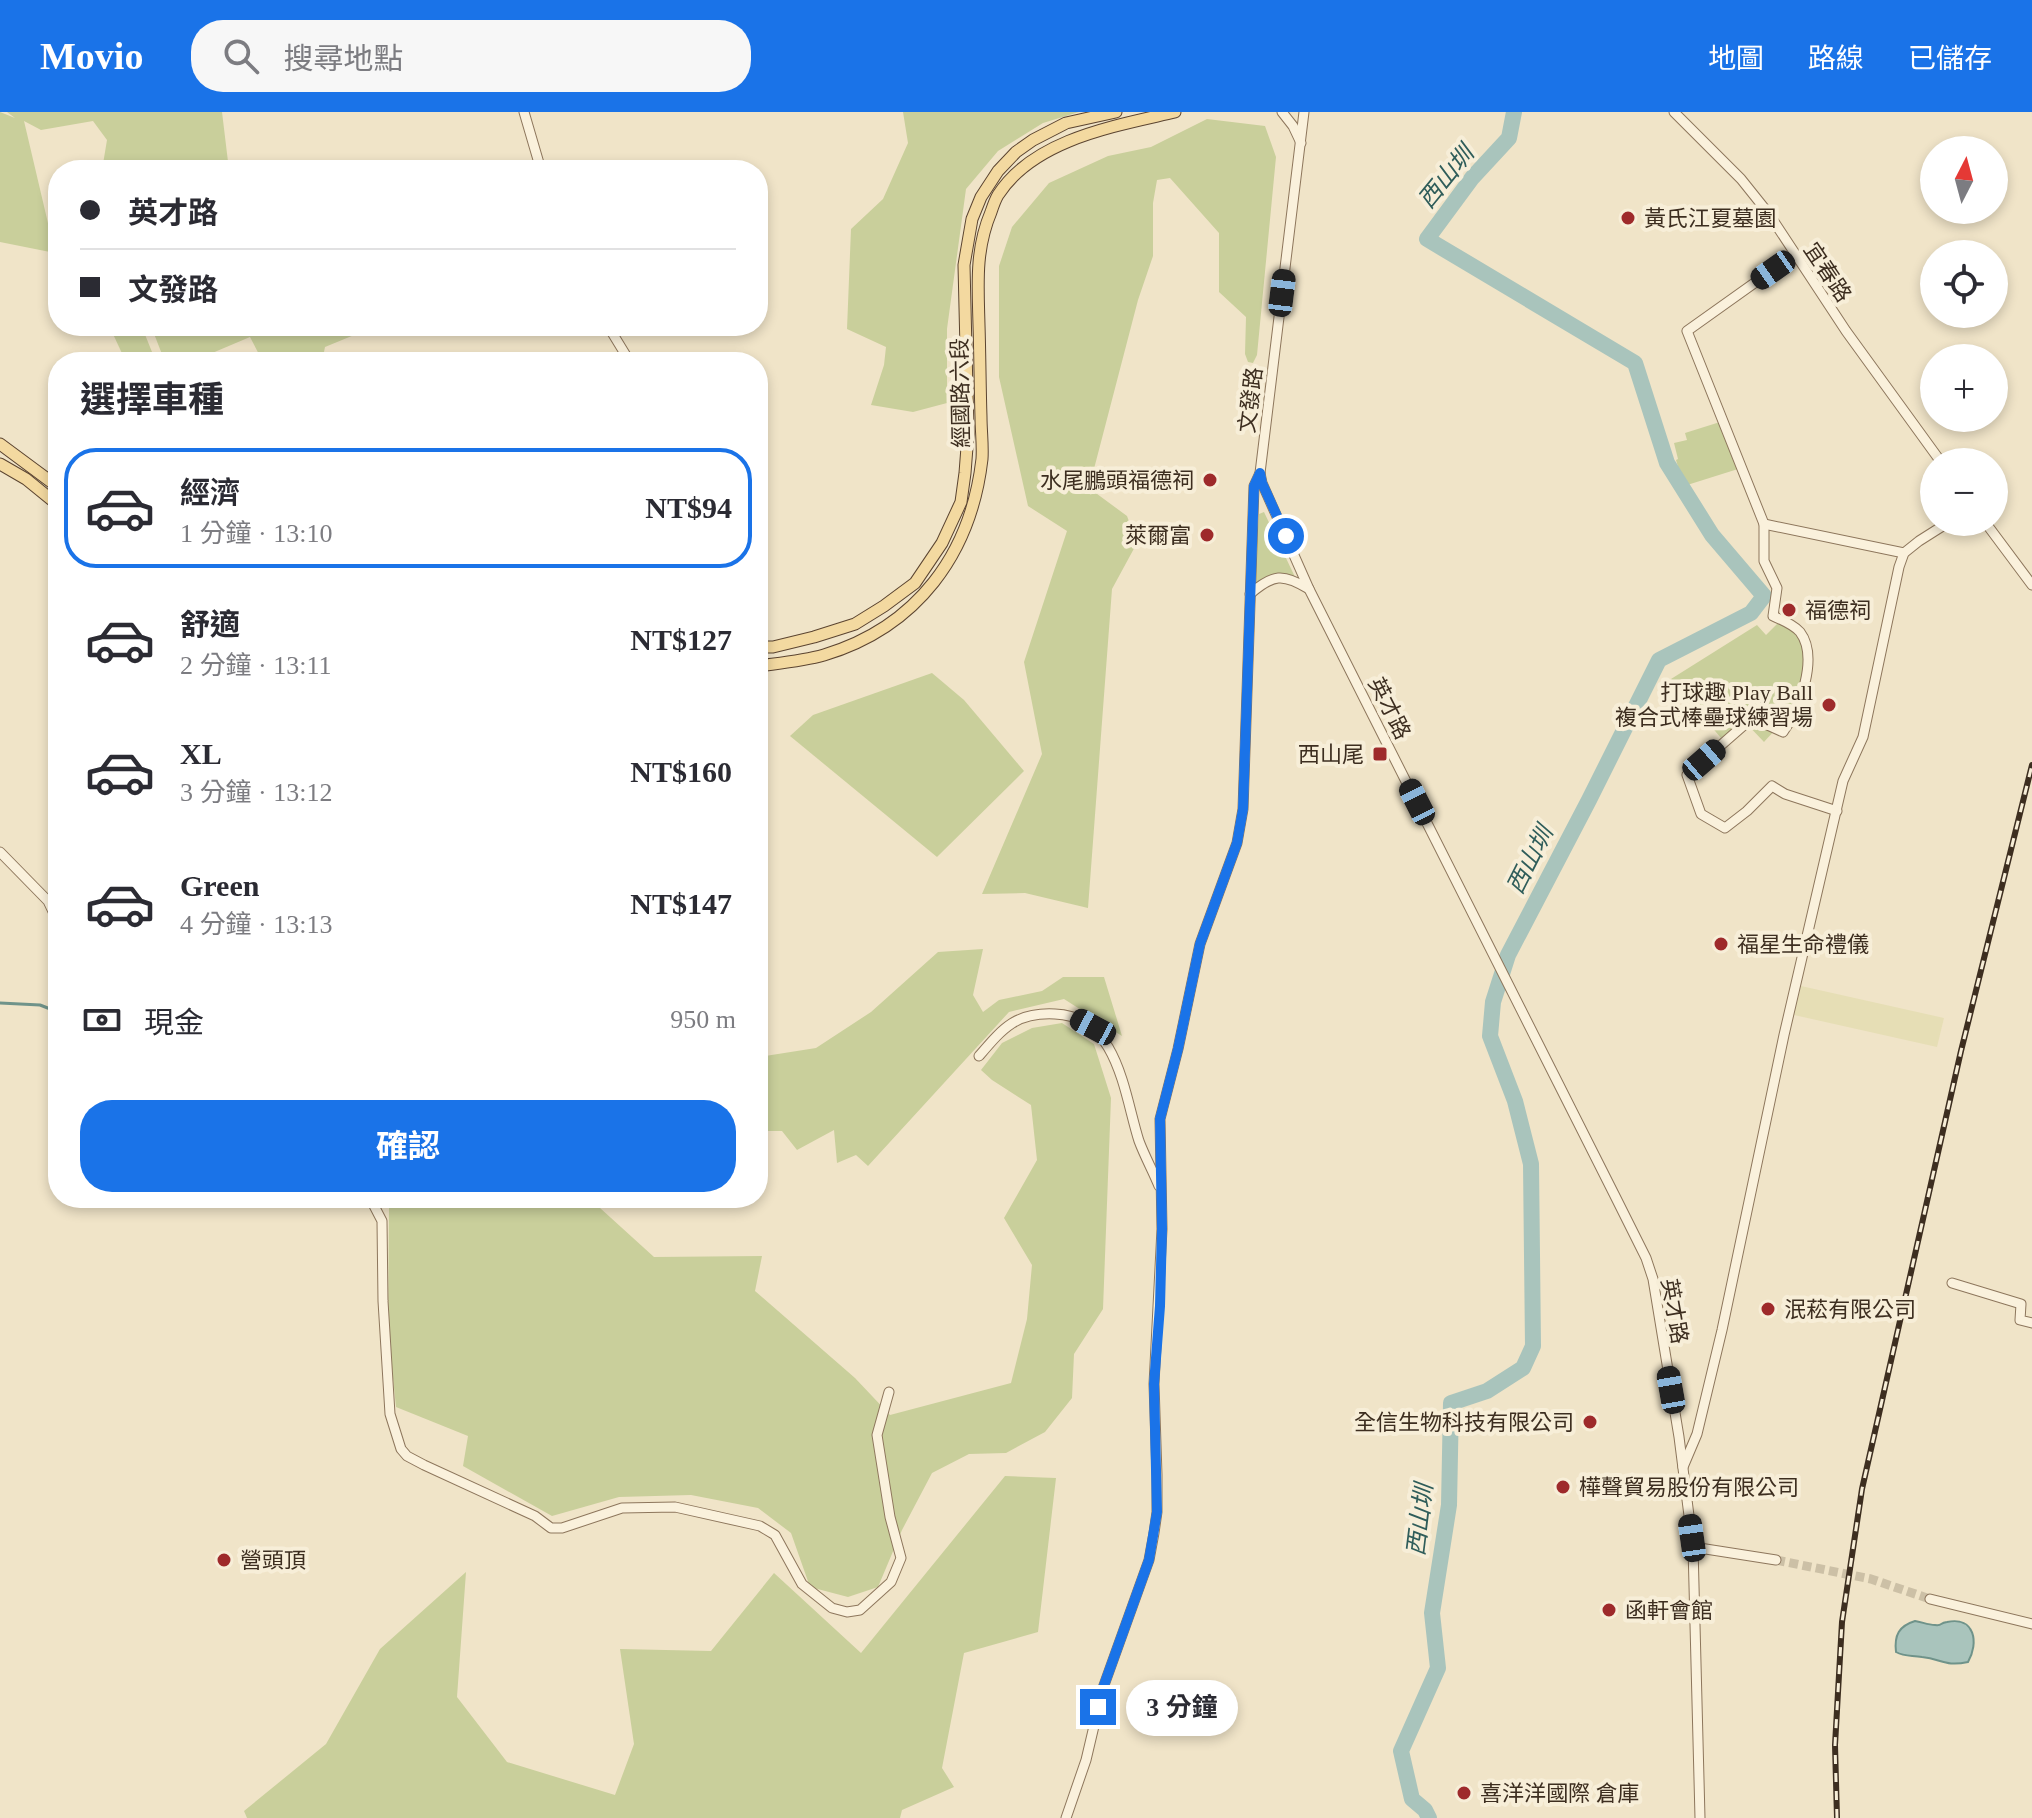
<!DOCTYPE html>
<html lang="zh-TW">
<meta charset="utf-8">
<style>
:root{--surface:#fff;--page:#f7f7f7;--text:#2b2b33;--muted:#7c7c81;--line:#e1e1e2;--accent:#1a73e8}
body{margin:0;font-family:"Times New Roman","Noto Sans TC",serif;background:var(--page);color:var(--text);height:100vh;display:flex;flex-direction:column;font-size:30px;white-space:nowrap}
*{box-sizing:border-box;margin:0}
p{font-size:26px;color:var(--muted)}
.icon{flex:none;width:44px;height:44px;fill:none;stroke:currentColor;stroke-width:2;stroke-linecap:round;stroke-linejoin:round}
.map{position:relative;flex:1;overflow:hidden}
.drawer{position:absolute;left:48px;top:240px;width:720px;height:856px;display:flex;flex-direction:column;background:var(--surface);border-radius:32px;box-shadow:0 4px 12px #0003}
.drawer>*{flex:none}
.guide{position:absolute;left:48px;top:48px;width:720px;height:176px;border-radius:32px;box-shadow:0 4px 12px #0003;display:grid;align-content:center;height:176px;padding:0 32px;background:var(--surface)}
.needle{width:52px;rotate:6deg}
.controls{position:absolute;left:1920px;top:24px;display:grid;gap:16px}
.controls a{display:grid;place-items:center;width:88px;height:88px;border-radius:50%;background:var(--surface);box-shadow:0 4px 12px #0003;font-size:40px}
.end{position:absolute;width:36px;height:36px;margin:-18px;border:10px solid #1a73e8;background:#fff;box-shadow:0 0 0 4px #fff}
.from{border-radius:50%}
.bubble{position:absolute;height:56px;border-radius:28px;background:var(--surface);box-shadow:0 4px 12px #0003;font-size:26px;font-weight:700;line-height:56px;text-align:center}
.car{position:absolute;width:24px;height:48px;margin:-24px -12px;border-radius:10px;box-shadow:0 0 6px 2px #0007;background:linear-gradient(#222 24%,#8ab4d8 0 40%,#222 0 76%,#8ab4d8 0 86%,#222 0)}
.guide b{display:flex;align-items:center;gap:28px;height:76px;font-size:30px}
.guide b+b{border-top:2px solid var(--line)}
.guide i{width:20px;height:20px;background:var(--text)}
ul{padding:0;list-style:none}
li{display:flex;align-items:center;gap:24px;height:120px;margin:0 16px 12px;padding:0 16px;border:4px solid transparent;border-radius:32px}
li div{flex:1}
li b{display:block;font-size:30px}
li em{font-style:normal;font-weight:700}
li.current{border-color:var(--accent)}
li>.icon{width:72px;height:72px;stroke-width:1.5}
h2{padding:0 32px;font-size:36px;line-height:96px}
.pay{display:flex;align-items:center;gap:20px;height:88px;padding:0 32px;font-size:30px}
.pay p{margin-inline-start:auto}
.primary-button{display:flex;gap:16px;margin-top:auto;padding:16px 32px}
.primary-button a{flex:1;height:92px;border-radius:32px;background:var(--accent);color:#fff;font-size:32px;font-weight:700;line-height:92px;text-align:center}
header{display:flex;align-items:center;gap:48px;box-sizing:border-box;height:112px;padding:0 40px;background:var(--accent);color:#fff}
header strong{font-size:38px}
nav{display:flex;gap:44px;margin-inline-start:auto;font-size:28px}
.search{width:560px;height:72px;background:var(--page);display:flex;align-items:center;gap:20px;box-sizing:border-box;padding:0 28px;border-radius:32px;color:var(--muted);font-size:30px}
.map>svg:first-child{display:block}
.farmland{fill:#e6deb5}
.green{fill:#c9cf9b}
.water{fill:#a9c4bc;stroke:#6f938a;stroke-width:2}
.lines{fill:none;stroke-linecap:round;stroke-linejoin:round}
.stream{stroke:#6f938a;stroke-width:3}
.river{stroke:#a9c4bc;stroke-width:16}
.minor-tunnel{stroke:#ccc0a6;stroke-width:9;stroke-dasharray:9 4.5;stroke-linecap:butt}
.minor-casing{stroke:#8d765c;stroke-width:11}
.major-casing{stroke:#5b4430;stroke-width:13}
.minor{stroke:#faf1dc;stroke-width:9}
.major{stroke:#f3d9a0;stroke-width:11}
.rail-casing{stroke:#3d2e20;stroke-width:6}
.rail{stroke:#f7eed8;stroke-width:3;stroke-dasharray:9;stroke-linecap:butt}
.route{stroke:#1a73e8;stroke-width:10}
.poi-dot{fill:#9e2a2b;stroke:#f7eed8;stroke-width:3}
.labels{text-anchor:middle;stroke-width:8;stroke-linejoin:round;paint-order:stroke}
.poi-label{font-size:22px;fill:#3d2e20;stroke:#f7eed8;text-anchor:start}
.street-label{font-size:22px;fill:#3d2e20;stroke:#f7eed8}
.water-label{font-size:24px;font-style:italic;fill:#2f5d5a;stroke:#f7eed8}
</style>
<header>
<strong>Movio</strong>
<div class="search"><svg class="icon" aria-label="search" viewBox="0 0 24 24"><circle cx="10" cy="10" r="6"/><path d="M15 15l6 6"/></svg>搜尋地點</div>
<nav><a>地圖</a><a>路線</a><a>已儲存</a></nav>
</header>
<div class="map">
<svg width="2032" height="1706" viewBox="0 0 2032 1706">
<rect width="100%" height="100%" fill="#f0e4c8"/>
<path class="farmland" d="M1801,874L1944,906L1937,935L1794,903Z"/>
<g class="green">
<path d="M0,0L15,6L7,0H222L229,58H102L107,28L93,9L41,18L24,9L55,141L0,130Z"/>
<path d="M903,0H1079L1043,11L998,39L966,77L947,217V291L913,300L871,293L884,253L886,235L847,217L851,117L883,87L908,31Z"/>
<path d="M1207,7L1265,14L1276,45L1257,243L1253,251L1248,250L1245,242L1246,205L1219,180V121L1170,66L1157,68L1153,91V144L1138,188L1089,376L1127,404L1137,431L1112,477L1088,796L1025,781L982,782L1042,642L1024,550L1067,419L1028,394L999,265V154L1012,115L1049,71L1108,44L1151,35Z"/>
<path d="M151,214H376L325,235L322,250H263L250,225L191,250H165Z"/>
<path d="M142,215L156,250H126L113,222Z"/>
<path d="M1720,310L1738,357L1684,374L1676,348L1678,347L1674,331L1687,328L1685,321Z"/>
<path d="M1264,400L1295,465C1280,458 1270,461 1257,471L1254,469L1259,402Z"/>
<path d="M1778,511C1784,514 1794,518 1799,524C1813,542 1801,585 1789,602C1782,612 1772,621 1764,630L1744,609L1721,626L1671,567L1757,513L1766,523Z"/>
<path d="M932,561L964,588L1024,659L937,745L790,624L813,603Z"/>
<path d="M983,837L973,883L983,900L999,888L1042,879L1063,865H1104L1122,924L1064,887L1009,900L868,1054L856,1043L837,1051L834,1018L797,1038L782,1019H758V945L816,936L871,900L938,840Z"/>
<path d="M1062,911L1094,932L1111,986L1103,1197L1074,1242L1072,1286L1045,1320L1006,1341L969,1342L932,1361L902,1418L878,1475L848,1485L810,1475L791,1421L758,1396L691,1383L619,1385L552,1404L463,1354L468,1324L396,1295L388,1218L389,1096L382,1086H589L654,1145L762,1144L755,1179L855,1266L890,1303L1011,1271L1027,1207L1032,1153L1004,1106L1037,1048L1031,993L992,968L981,958L1002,931L1032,916Z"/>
<path d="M1005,1364L1056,1366L1038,1520L964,1541L942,1656L954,1675L902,1698L900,1706H247L244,1699L326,1632L380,1537L466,1460L457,1585L507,1650L615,1683L634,1632L620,1537L711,1539L774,1461L861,1541Z"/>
</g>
<path class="water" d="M1915,1509C1922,1510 1928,1513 1935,1513C1943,1514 1939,1511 1947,1510C1975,1504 1979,1531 1968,1550C1945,1555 1942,1547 1922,1545C1912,1543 1905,1545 1896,1540C1894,1523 1899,1514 1915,1509Z"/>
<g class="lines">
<g class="stream">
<path d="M0,891L40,893L58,900"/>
<path d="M58,965C52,985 50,1003 58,1022"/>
</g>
<path class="river" d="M1429,1706L1425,1698L1412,1687L1401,1639L1438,1556L1432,1501L1449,1393L1451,1291L1487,1279L1523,1256L1533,1234L1531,1052L1515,989L1490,924L1493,890L1508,843L1589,688L1659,548L1751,501L1764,484L1712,423L1667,351L1635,251L1427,127L1472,66L1509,26L1514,0"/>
<path class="minor-tunnel" d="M1776,1448L1871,1467L1930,1487"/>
<defs>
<g id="minor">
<path d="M524,0L541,58"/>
<path d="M1282,0L1293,14L1301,31"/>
<path d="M1674,0L1741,67L1769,102L1846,219L1941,350"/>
<path d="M1795,142L1687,219L1764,412V449L1777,476L1773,504C1782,508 1793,512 1800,520C1819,545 1800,597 1783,620L1752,606L1687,663L1701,702L1725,716L1747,699L1772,674L1785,682L1837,699"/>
<path d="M608,214L630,250"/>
<path d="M1260,361L1262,371L1309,477L1614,1082L1646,1146L1653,1167L1679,1325L1693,1435L1700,1706"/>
<path d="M1985,410L2032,473"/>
<path d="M1764,412L1904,441"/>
<path d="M1250,482C1273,462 1283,461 1309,477"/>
<path d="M0,740L48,789L58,810"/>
<path d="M979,944C1003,916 1016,900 1055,902C1118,904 1124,982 1139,1029C1145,1045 1153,1059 1159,1074"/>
<path d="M370,1086L382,1109L383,1189L390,1302L401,1337L407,1344L424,1353L535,1404L551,1416H562L622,1396L675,1395L760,1414L775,1423L802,1472L832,1496L847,1500L860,1498L891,1470L901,1446L890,1405L877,1323L889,1280"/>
<path d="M1952,1171L2021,1192L2020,1208L2032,1211"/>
<path d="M1683,1355L1697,1322L1722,1218L1784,923L1843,669L1863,625L1899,455L1904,441L1919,429L1949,410"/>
<path d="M1693,1435L1776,1448"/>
<path d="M1930,1487L2032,1512"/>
<path d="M1066,1706L1086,1648L1103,1576L1149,1448L1154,1421L1157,1400V1363L1154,1272L1162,1117L1160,1007L1178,937L1200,832L1237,731L1243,697L1254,374L1260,361L1304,0"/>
</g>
<g id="major">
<path d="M0,332L58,375"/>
<path d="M0,352L26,367L58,393"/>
<path d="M758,535H773L814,525L855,512L884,494L915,471L942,431L961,390L965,361L968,322L964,153L972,107L981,85L998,59L1016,40L1033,28L1066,11L1116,0"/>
<path d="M758,554C780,551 803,549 824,543C917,515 971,442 982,347C983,333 981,319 981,305C980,274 980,244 979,213C978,173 975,138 991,100C993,94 995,88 998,83C1034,27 1115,14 1175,0"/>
</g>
</defs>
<use href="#minor" class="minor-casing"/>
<use href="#major" class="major-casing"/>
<use href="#minor" class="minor"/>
<use href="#major" class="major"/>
<defs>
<path id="rail" d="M1837,1706L1835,1633L1842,1510L1862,1377L1961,939L2032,653"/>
</defs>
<use href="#rail" class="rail-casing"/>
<use href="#rail" class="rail"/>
</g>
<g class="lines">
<path class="route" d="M1098,1595L1103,1576L1149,1448L1157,1400L1154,1272L1160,1194L1162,1117L1160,1007L1178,937L1200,832L1237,731L1243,697L1254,374L1260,361L1262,371L1286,424"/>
</g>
<g class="poi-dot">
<circle cx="1628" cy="106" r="8"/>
<circle cx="1210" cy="368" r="8"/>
<circle cx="1207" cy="423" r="8"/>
<circle cx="1789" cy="498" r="8"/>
<circle cx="1829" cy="593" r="8"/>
<rect x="1372" y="634" width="16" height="16" rx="4"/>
<circle cx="1721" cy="832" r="8"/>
<circle cx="1768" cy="1197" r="8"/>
<circle cx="1590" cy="1310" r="8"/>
<circle cx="1563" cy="1375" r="8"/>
<circle cx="224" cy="1448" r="8"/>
<circle cx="1609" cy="1498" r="8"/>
<circle cx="1464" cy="1681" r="8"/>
</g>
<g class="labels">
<g class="poi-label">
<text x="1644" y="114">黃氏江夏墓園</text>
<text x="1194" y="376" text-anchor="end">水尾鵬頭福德祠</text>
<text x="1191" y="431" text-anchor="end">萊爾富</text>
<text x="1805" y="506">福德祠</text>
<text x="1813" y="588" text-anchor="end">打球趣 Play Ball<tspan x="1813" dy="25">複合式棒壘球練習場</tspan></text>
<text x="1364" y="650" text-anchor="end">西山尾</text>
<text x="1737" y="840">福星生命禮儀</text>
<text x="1784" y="1205">泯菘有限公司</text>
<text x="1574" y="1318" text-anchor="end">全信生物科技有限公司</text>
<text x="1579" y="1383">樺聲貿易股份有限公司</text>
<text x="240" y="1456">營頭頂</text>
<text x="1625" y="1506">函軒會館</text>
<text x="1480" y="1689">喜洋洋國際 倉庫</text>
</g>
<g class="street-label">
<text transform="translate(1828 160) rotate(56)" y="8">宜春路</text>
<text transform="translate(960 281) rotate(-91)" y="8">經國路六段</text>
<text transform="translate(1250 288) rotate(-83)" y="8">文發路</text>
<text transform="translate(1390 596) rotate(63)" y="8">英才路</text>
<text transform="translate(1675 1199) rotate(80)" y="8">英才路</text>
</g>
<g class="water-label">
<text transform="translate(1446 65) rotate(-51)" y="8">西山圳</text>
<text transform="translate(1530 748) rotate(-63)" y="8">西山圳</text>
<text transform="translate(1420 1408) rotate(-83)" y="8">西山圳</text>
</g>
</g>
</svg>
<div class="controls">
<a><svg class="needle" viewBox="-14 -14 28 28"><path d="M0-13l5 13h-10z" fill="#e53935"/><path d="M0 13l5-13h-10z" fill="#7c7c81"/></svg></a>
<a><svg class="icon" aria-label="locate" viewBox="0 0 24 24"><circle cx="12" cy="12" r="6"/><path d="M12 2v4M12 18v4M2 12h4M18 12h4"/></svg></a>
<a>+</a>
<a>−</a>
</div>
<i class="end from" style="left:1286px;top:424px"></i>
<i class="end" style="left:1098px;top:1595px"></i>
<div class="bubble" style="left:1126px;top:1568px;width:112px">3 分鐘</div>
<i class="car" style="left:1773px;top:158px;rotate:235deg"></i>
<i class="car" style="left:1282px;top:181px;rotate:7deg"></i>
<i class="car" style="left:1704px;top:648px;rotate:49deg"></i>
<i class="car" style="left:1417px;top:690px;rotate:333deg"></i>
<i class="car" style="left:1093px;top:915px;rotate:298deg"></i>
<i class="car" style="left:1671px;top:1278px;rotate:350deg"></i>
<i class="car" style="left:1692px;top:1426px;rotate:352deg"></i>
<div class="guide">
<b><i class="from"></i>英才路</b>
<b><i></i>文發路</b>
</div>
<section class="drawer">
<h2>選擇車種</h2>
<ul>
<li class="current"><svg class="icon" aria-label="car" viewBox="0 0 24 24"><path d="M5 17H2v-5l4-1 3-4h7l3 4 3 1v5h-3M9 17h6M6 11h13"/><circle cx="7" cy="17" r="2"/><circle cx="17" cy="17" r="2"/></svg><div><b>經濟</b><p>1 分鐘 · 13:10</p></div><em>NT$94</em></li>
<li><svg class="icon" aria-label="car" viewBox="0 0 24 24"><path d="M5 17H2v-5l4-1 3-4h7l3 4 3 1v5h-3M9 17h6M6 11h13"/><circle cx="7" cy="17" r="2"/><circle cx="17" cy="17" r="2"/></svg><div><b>舒適</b><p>2 分鐘 · 13:11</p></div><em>NT$127</em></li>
<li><svg class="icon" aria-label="car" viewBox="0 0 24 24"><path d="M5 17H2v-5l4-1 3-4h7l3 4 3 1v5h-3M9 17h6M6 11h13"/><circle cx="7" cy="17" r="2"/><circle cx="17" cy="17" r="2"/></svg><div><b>XL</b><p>3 分鐘 · 13:12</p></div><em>NT$160</em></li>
<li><svg class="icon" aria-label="car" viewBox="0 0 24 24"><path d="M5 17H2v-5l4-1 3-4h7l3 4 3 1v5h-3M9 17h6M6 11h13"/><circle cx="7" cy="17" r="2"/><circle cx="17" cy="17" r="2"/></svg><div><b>Green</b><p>4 分鐘 · 13:13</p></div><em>NT$147</em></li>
</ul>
<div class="pay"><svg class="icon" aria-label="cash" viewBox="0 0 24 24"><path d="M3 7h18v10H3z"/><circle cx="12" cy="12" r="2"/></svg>現金<p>950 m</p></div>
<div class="primary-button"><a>確認</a></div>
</section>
</div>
